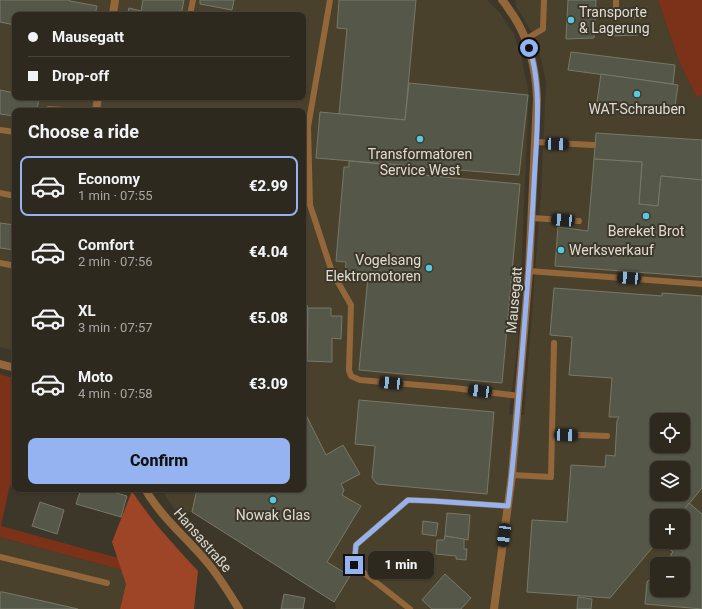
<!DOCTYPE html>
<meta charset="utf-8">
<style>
:root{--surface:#2d291f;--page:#353128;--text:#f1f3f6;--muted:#a7a6a4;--line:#48453d;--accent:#95b2f1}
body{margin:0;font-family:Roboto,sans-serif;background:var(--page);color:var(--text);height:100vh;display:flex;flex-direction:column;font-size:15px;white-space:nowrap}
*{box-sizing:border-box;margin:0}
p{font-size:13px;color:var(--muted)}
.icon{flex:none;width:22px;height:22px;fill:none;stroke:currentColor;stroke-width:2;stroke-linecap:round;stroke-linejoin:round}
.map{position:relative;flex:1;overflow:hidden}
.side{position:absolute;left:12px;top:108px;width:294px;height:384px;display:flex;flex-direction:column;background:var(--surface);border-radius:8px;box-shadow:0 1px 3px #0004,0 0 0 1px var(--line)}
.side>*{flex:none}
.banner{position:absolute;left:12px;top:12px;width:294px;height:88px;border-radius:8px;box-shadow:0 1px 3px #0004,0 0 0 1px var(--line);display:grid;align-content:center;height:88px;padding:0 16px;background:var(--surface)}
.buttons{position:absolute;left:650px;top:413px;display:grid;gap:8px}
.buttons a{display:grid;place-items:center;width:40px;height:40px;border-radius:8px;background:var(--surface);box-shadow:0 1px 3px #0004,0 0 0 1px var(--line);font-size:20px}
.end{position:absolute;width:18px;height:18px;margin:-9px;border:5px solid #95b2f1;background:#111;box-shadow:0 0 0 2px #111}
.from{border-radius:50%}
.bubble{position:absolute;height:28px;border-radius:8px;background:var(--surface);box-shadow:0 1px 3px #0004,0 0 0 1px var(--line);font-size:13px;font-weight:800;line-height:28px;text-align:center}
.car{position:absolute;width:12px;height:24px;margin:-12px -6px;border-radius:5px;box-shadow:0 0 3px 1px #0007;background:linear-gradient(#222 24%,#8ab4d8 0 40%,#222 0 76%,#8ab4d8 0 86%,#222 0)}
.banner b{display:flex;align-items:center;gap:14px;height:38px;font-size:15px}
.banner b+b{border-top:1px solid var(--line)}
.banner i{width:10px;height:10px;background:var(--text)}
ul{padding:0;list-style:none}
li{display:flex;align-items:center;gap:12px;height:60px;margin:0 8px 6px;padding:0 8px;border:2px solid transparent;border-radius:8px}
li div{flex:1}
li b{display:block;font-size:15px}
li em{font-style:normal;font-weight:800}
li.current{border-color:var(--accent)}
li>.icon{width:36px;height:36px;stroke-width:1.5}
h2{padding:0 16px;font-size:18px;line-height:48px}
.primary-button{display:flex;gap:8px;margin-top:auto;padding:8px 16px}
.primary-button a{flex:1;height:46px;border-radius:8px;background:var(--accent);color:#111;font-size:16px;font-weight:800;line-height:46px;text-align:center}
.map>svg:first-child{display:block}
.built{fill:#49412c;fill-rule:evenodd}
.green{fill:#7c3219}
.forest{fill:#9e4528}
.building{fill:#555748;stroke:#767968;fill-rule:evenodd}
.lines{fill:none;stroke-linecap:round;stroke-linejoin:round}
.service{stroke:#94673a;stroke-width:6}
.minor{stroke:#94673a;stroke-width:8}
.tertiary{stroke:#94673a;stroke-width:8}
.route{stroke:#95b2f1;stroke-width:5}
.poi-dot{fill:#58c9e4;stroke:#3c3729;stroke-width:1.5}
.labels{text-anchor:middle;stroke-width:4;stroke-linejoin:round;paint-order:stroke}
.poi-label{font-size:14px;fill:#e0dcd3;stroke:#3c3729}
.street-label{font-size:14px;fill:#e0dcd3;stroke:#3c3729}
</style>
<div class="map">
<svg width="702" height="609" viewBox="0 0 702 609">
<rect width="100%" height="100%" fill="#3c3729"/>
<g class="built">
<path d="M0,0H487L499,12L514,34L521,56L529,94L518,340L509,414L524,415L541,194L546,82L537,41L516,6V0H658L680,64L697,98L702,94V609H335L336,605L334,602L192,512L177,513L161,489H303V111H15V351L0,347ZM15,15H303V97H15ZM657,420H683V446H657ZM657,468H683V494H657ZM657,516H683V542H657ZM657,564H683V590H657Z"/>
<path d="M0,537L122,570L126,584L120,609H0Z"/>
</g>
<g class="green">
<path d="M658,0H702V94L697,98L680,64Z"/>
<path d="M0,374L15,379V473L9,489L1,526L118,558L122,570L0,537Z"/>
</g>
<path class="forest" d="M132,491C151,521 174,545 198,571L194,609H120L126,584L112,542Z"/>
<g class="building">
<path d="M0,0H70V1L97,6L95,15H15V25L0,22Z"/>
<path d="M143,0H184L181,15H127L129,8L141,11Z"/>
<path d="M200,0H234L232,10L200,4Z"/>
<path d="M339,0H416L405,120L339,114L347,29L337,28Z"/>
<path d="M568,0H596L594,38L566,39Z"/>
<path d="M609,25H639L638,35L609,36Z"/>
<path d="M571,52L675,65L673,84L568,70Z"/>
<path d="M601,74L678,85L674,113L597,102Z"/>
<path d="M409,83L528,95L519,175L316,158L320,112L405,120Z"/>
<path d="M0,90L15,93V97H39L37,111H15V116L0,114Z"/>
<path d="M596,133L702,140V180L661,176L658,206L639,204L642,162L594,159Z"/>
<path d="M594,159L642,162L639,204L658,206L661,176L702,180V277L555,266L558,227L588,231Z"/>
<path d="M349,161L401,166L400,173L520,184L502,383L359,370L368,277L345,275L346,262L336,261L344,167H349Z"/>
<path d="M0,223L15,225V250L0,248Z"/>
<path d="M554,288L662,296V293L702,296V488L679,516H657V542L610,598L527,592L532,520L567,522L571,465L605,467L606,455L615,456L617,421L619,417H609L612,378L569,375L572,337L550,335ZM657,420H683V446H657ZM657,468H683V494H657Z"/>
<path d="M303,305H307L308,308V357L303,358Z"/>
<path d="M308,308H331V316H342L341,339L332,338V362L307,361Z"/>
<path d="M359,400L494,412L487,494L377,484L372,478L375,446L355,444Z"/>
<path d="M303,409L326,455L343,445L360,474L341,484L344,490L342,495L361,506L327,562L350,576L334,602L192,512L197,489H303Z"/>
<path d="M81,489H102L127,496L121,517L76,504Z"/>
<path d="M40,502L64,510L57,534L32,526Z"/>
<path d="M689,503L702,514V609L645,604L647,582L657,571V590H683V564H670L671,554L673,552L662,542H683V516H679Z"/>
<path d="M447,513L470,515L468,540L445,536Z"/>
<path d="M423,521L438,523L436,536L422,534Z"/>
<path d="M445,536L464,539V549H467L466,560L456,559V556L436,554L437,540H444Z"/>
<path d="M445,574L471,598L461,609H432L422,600Z"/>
<path d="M0,592H3L78,609H0Z"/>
<path d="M284,594L305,598L303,609H281Z"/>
<path d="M578,597L592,599L591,609H577Z"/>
</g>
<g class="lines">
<g class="service">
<path d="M330,0L308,127L310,205L332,272L351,305L349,370L351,376L360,380L454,388L519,396"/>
<path d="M616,0V14L640,16"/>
<path d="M190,15L193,0"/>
<path d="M526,39L543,29L544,0"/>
<path d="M49,109L81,111"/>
<path d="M0,130L15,132"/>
<path d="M536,142L593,145"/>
<path d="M0,193L15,196"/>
<path d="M532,218L579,221"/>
<path d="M0,263L15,266"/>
<path d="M529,271L702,284"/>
<path d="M552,434L607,436"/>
<path d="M512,475L551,477L554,343"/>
<path d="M0,557L107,583"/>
<path d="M410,609L354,565L356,545L408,500L433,501L508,506"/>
</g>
<g class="minor">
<path d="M113,15L115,0"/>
<path d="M96,111L98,97"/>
<path d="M494,609L512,475L529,271L537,99C536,68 530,41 513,15C509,10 506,4 502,0"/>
</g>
<g class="tertiary">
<path d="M0,364L15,368"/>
<path d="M145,489C161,517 186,537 206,561C219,576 229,593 239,609"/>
</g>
</g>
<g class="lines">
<path class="route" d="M354,565L356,545L408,500L433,501L508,506C514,460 517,414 521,368C526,306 531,245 534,183C536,142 543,86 529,48"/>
</g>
<g class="poi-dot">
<circle cx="571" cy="20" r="4"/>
<circle cx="637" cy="94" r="4"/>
<circle cx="420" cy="139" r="4"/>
<circle cx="646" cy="216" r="4"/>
<circle cx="561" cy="250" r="4"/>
<circle cx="429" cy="268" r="4"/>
<circle cx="273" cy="500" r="4"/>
</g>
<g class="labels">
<g class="poi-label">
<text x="579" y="17" text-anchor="start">Transporte<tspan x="579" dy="16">&amp; Lagerung</tspan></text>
<text x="637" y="114">WAT-Schrauben</text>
<text x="420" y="159">Transformatoren<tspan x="420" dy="16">Service West</tspan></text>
<text x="646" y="236">Bereket Brot</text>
<text x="569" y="255" text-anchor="start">Werksverkauf</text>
<text x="421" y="265" text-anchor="end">Vogelsang<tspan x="421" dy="16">Elektromotoren</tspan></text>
<text x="273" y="520">Nowak Glas</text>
</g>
<g class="street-label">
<text transform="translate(514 300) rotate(-85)" y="5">Mausegatt</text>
<text transform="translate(203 540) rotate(49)" y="5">Hansastraße</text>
</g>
</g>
</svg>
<div class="buttons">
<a><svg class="icon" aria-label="locate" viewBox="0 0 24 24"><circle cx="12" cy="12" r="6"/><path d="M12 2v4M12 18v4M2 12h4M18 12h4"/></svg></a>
<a><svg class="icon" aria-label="layers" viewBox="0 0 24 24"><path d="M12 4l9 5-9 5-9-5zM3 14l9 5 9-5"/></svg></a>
<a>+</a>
<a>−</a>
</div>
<i class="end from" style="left:529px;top:48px"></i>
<i class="end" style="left:354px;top:565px"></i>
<div class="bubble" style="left:368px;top:551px;width:66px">1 min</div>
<i class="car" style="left:557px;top:144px;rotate:92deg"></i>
<i class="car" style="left:563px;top:220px;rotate:274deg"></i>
<i class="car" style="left:629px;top:278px;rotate:274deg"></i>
<i class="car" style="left:391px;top:383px;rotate:275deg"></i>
<i class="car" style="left:480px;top:391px;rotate:277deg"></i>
<i class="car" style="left:566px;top:435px;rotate:92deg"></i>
<i class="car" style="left:504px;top:535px;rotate:188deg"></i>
<div class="banner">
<b><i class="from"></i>Mausegatt</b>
<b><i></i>Drop-off</b>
</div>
<section class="side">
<h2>Choose a ride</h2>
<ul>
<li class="current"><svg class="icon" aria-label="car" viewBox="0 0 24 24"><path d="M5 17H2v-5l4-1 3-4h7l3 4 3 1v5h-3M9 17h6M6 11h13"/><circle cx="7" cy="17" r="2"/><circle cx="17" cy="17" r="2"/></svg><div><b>Economy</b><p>1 min · 07:55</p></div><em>€2.99</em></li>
<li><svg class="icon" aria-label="car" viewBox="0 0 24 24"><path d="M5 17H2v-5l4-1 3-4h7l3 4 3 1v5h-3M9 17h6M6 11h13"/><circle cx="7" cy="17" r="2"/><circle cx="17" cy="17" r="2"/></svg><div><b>Comfort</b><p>2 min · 07:56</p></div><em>€4.04</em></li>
<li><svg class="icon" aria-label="car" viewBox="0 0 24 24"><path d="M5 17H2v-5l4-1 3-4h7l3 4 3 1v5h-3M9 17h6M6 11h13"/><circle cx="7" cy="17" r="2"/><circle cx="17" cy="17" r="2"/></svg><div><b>XL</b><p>3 min · 07:57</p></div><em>€5.08</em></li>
<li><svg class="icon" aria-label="car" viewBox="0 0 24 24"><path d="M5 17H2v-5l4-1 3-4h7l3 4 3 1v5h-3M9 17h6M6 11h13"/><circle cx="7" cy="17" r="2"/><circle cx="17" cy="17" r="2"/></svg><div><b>Moto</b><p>4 min · 07:58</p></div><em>€3.09</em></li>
</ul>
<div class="primary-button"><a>Confirm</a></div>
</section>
</div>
